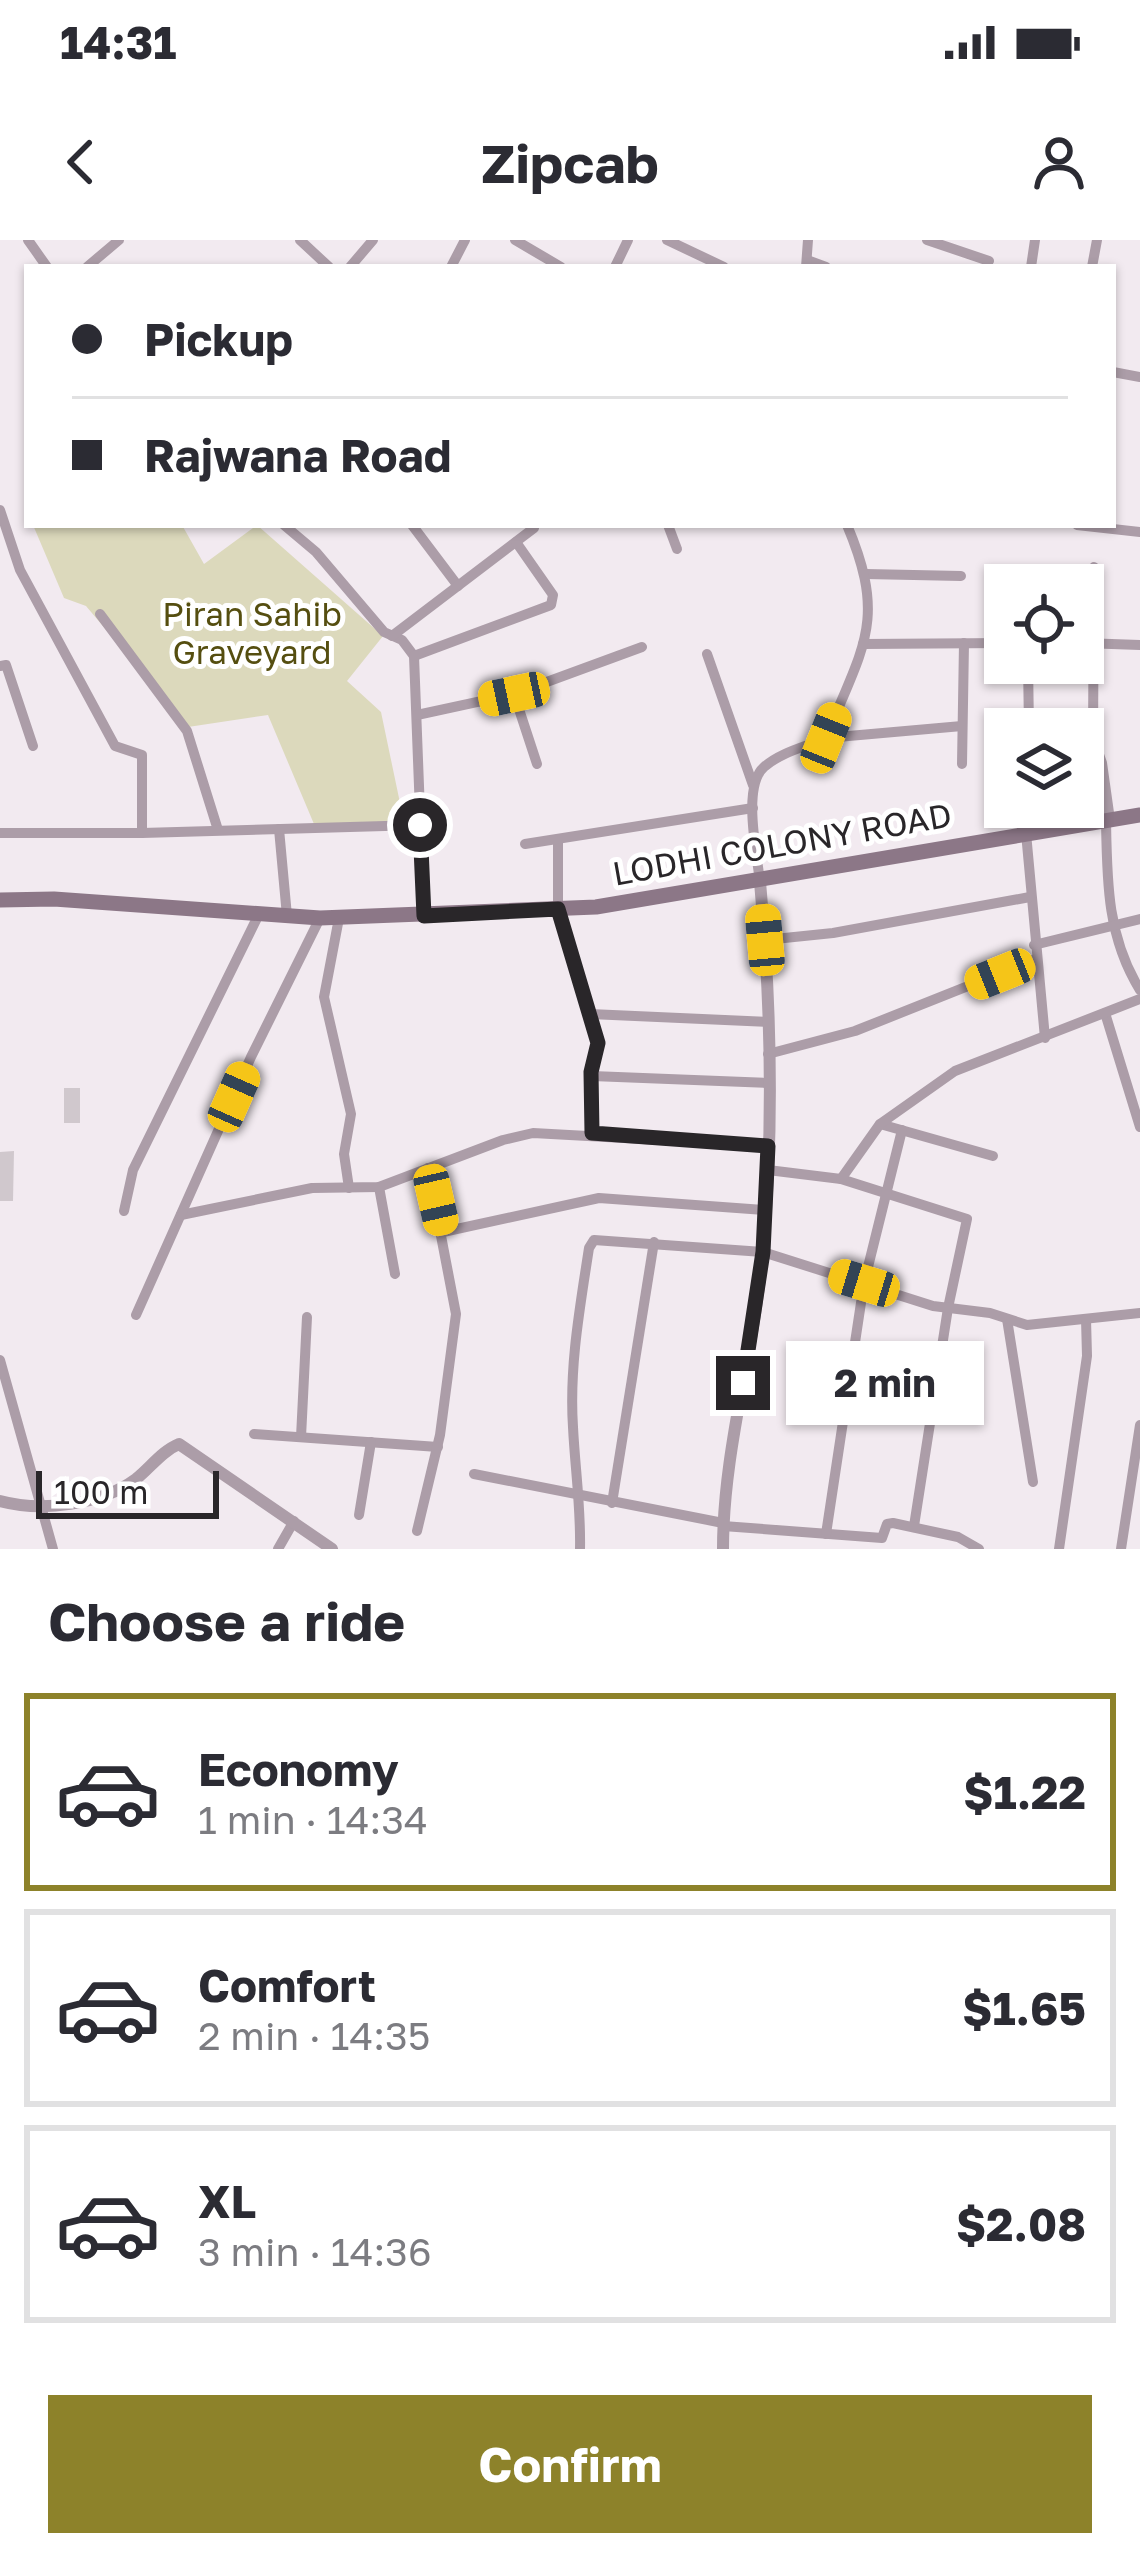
<!DOCTYPE html>
<meta charset="utf-8">
<style>
:root{--surface:#fff;--page:#f7f7f7;--text:#2b2b33;--muted:#7c7c81;--line:#e1e1e2;--accent:#8d822a}
body{margin:0;font-family:"Golos Text",sans-serif;background:var(--page);color:var(--text);height:100vh;display:flex;flex-direction:column;font-size:45px;white-space:nowrap}
*{box-sizing:border-box;margin:0}
p{font-size:39px;color:var(--muted)}
.icon{flex:none;width:66px;height:66px;fill:none;stroke:currentColor;stroke-width:2;stroke-linecap:round;stroke-linejoin:round}
.map{position:relative;height:1309px;overflow:hidden}
.panel{display:flex;flex-direction:column;background:var(--surface);flex:1}
.panel>*{flex:none}
.hud{position:absolute;left:24px;top:24px;width:1092px;height:264px;border-radius:0px;box-shadow:0 3px 9px #0004;display:grid;align-content:center;height:264px;padding:0 48px;background:var(--surface)}
.tools{position:absolute;left:984px;top:324px;display:grid;gap:24px}
.tools a{display:grid;place-items:center;width:120px;height:120px;border-radius:0px;background:var(--surface);box-shadow:0 3px 9px #0004;font-size:60px}
.scale{position:absolute;left:36px;bottom:30px;width:183px;box-sizing:border-box;padding-left:12px;border:6px solid #292629;border-top:0;font-size:33px;line-height:42px;white-space:nowrap;color:#292629;-webkit-text-stroke:9px #fff;paint-order:stroke}
.end{position:absolute;width:54px;height:54px;margin:-27px;border:15px solid #292629;background:#fff;box-shadow:0 0 0 6px #fff}
.from{border-radius:50%}
.bubble{position:absolute;height:84px;border-radius:0px;background:var(--surface);box-shadow:0 3px 9px #0004;font-size:39px;font-weight:700;line-height:84px;text-align:center}
.car{position:absolute;width:36px;height:72px;margin:-36px -18px;border-radius:15px;box-shadow:0 0 9px 3px #0007;background:linear-gradient(#f5c518 24%,#345 0 40%,#f5c518 0 76%,#345 0 86%,#f5c518 0)}
.hud b{display:flex;align-items:center;gap:42px;height:114px;font-size:45px}
.hud b+b{border-top:3px solid var(--line)}
.hud i{width:30px;height:30px;background:var(--text)}
ul{padding:0;list-style:none}
li{display:flex;align-items:center;gap:36px;height:198px;margin:0 24px 18px;padding:0 24px;border:6px solid var(--line);border-radius:0px}
li div{flex:1}
li b{display:block;font-size:45px}
li em{font-style:normal;font-weight:700}
li.selected{border-color:var(--accent)}
li>.icon{width:108px;height:108px;stroke-width:1.5}
h2{padding:0 48px;font-size:54px;line-height:144px}
.button{display:flex;gap:24px;margin-top:auto;padding:24px 48px}
.button a{flex:1;height:138px;border-radius:0px;background:var(--accent);color:#fff;font-size:48px;font-weight:700;line-height:138px;text-align:center}
.status{display:flex;justify-content:space-between;align-items:center;height:84px;padding:0 60px;background:var(--surface);direction:ltr}
.status svg{height:33px;fill:currentColor}
header{display:flex;justify-content:space-between;align-items:center;height:156px;padding:0 48px;background:var(--surface);font-size:54px;font-weight:700}
.map>svg:first-child{display:block}
.green{fill:#dcd9bc}
.building{fill:#d0c8cd}
.lines{fill:none;stroke-linecap:round;stroke-linejoin:round}
.minor{stroke:#ac9da8;stroke-width:10}
.tertiary{stroke:#ac9da8;stroke-width:12}
.secondary{stroke:#8c7787;stroke-width:15}
.route{stroke:#292629;stroke-width:15}
.labels{text-anchor:middle;stroke-width:10;stroke-linejoin:round;paint-order:stroke}
.park-label{font-size:33px;fill:#554e10;stroke:#fff}
.street-label{font-size:33px;fill:#292629;stroke:#fff}
</style>
<div class="status"><b>14:31</b><svg viewBox="0 0 49 12"><path d="M0 12V9h3v3zM5 12V6h3v6zM10 12V3h3v9zM15 12V0h3v12zM26 1h20v11H26zM47 4h2v5h-2z"/></svg></div>
<header><svg class="icon" aria-label="back" viewBox="0 0 24 24"><path d="M15 5l-7 7 7 7"/></svg>Zipcab<svg class="icon" aria-label="person" viewBox="0 0 24 24"><circle cx="12" cy="8" r="4"/><path d="M4 21q1-7 8-7t8 7"/></svg></header>
<div class="map">
<svg width="1140" height="1309" viewBox="0 0 1140 1309">
<rect width="100%" height="100%" fill="#f2eaf0"/>
<path class="green" d="M33,285H182L204,324L257,285L383,396L347,441L381,472L404,582L314,584L268,475L188,487L86,366L64,358Z"/>
<g class="building">
<rect x="64" y="848" width="16" height="35"/>
<path d="M14,911L13,961H0V912Z"/>
</g>
<g class="lines">
<g class="minor">
<path d="M28,0L47,27"/>
<path d="M300,0L329,27"/>
<path d="M515,0L561,27"/>
<path d="M667,0L724,27"/>
<path d="M927,0L989,21"/>
<path d="M807,20L826,27"/>
<path d="M87,27L119,0"/>
<path d="M350,27L373,0"/>
<path d="M451,27L465,0"/>
<path d="M615,27L628,0"/>
<path d="M806,27L808,0"/>
<path d="M1031,27L1035,0"/>
<path d="M1092,27L1097,0"/>
<path d="M1113,132L1140,137"/>
<path d="M0,270L20,330L115,506L142,515V593"/>
<path d="M284,285L316,312L384,392L402,400L414,416L424,676"/>
<path d="M412,285L458,346"/>
<path d="M668,285L677,309"/>
<path d="M1077,285L1140,292"/>
<path d="M1094,327L1093,498L1102,523L1110,580"/>
<path d="M866,334L961,336"/>
<path d="M1030,345L1031,332"/>
<path d="M100,374L187,491L218,590"/>
<path d="M392,396L534,288"/>
<path d="M1083,403L1140,405"/>
<path d="M863,404L1005,403"/>
<path d="M707,414L753,545"/>
<path d="M414,416L551,365L553,355L516,302"/>
<path d="M1028,423L1029,489"/>
<path d="M0,426L6,425L33,506"/>
<path d="M514,454L537,524"/>
<path d="M417,475L514,454L642,407"/>
<path d="M826,498L962,486"/>
<path d="M962,524L964,403"/>
<path d="M1106,580C1107,641 1107,697 1140,750"/>
<path d="M279,589L287,676"/>
<path d="M0,593H142L420,585"/>
<path d="M1026,593L1045,798"/>
<path d="M558,601V669L598,803L591,832L592,893"/>
<path d="M525,604L753,568"/>
<path d="M760,642C757,614 742,546 764,527C781,512 805,507 826,498C862,407 888,382 847,285"/>
<path d="M339,678L324,757L351,874L344,914L349,948"/>
<path d="M765,700L833,693L1030,657"/>
<path d="M1034,705L1140,679"/>
<path d="M1105,773L1140,887"/>
<path d="M590,774L768,782"/>
<path d="M768,814L855,791L1036,719"/>
<path d="M592,836L768,843"/>
<path d="M880,884L993,916"/>
<path d="M768,930L841,939L967,979L948,1068L914,1286"/>
<path d="M841,939L880,884L955,831L1140,759"/>
<path d="M379,947L395,1034"/>
<path d="M124,971L133,930L259,674"/>
<path d="M181,975L312,948L379,947L503,900L533,893L768,906"/>
<path d="M443,992L599,958L765,970"/>
<path d="M136,1075L251,817L320,678"/>
<path d="M1007,1079L1033,1242"/>
<path d="M0,1120L53,1309"/>
<path d="M254,1194L438,1207"/>
<path d="M301,1197L307,1077"/>
<path d="M474,1234L723,1283"/>
<path d="M612,1263L654,1002"/>
<path d="M359,1275L371,1202"/>
<path d="M723,1286L882,1298L887,1284L893,1283L958,1297L979,1309"/>
<path d="M417,1291L440,1195L456,1074L428,928"/>
<path d="M826,1294L864,1043L902,890"/>
<path d="M278,1309L294,1281"/>
<path d="M580,1309C581,1267 575,1228 573,1187C569,1127 580,1067 589,1008L594,1000L763,1012L933,1066L990,1073L1027,1085L1140,1073"/>
<path d="M1059,1309L1087,1116L1086,1079"/>
<path d="M1121,1309L1140,1185"/>
</g>
<g class="tertiary">
<path d="M0,1261C41,1272 101,1265 136,1239C150,1228 162,1211 179,1204L332,1309"/>
<path d="M723,1309C723,1208 755,1109 763,1009C774,887 771,763 760,642"/>
</g>
<path class="secondary" d="M0,660L54,659L320,678L596,667L1140,575"/>
</g>
<g class="lines">
<path class="route" d="M420,585L424,676L558,669L598,803L591,832L592,893L768,906L763,1012L743,1143"/>
</g>
<g class="labels">
<g class="park-label">
<text x="252" y="386">Piran Sahib<tspan x="252" dy="38">Graveyard</tspan></text>
</g>
<g class="street-label">
<text transform="translate(782 604) rotate(-10)" y="12">LODHI COLONY ROAD</text>
</g>
</g>
</svg>
<div class="tools">
<a><svg class="icon" aria-label="locate" viewBox="0 0 24 24"><circle cx="12" cy="12" r="6"/><path d="M12 2v4M12 18v4M2 12h4M18 12h4"/></svg></a>
<a><svg class="icon" aria-label="layers" viewBox="0 0 24 24"><path d="M12 4l9 5-9 5-9-5zM3 14l9 5 9-5"/></svg></a>
</div>
<div class="scale">100 m</div>
<i class="end from" style="left:420px;top:585px"></i>
<i class="end" style="left:743px;top:1143px"></i>
<div class="bubble" style="left:786px;top:1101px;width:198px">2 min</div>
<i class="car" style="left:514px;top:454px;rotate:258deg"></i>
<i class="car" style="left:826px;top:498px;rotate:22deg"></i>
<i class="car" style="left:765px;top:700px;rotate:355deg"></i>
<i class="car" style="left:1000px;top:734px;rotate:248deg"></i>
<i class="car" style="left:234px;top:857px;rotate:24deg"></i>
<i class="car" style="left:436px;top:960px;rotate:167deg"></i>
<i class="car" style="left:864px;top:1043px;rotate:287deg"></i>
<div class="hud">
<b><i class="from"></i>Pickup</b>
<b><i></i>Rajwana Road</b>
</div>
</div>
<section class="panel">
<h2>Choose a ride</h2>
<ul>
<li class="selected"><svg class="icon" aria-label="car" viewBox="0 0 24 24"><path d="M5 17H2v-5l4-1 3-4h7l3 4 3 1v5h-3M9 17h6M6 11h13"/><circle cx="7" cy="17" r="2"/><circle cx="17" cy="17" r="2"/></svg><div><b>Economy</b><p>1 min · 14:34</p></div><em>$1.22</em></li>
<li><svg class="icon" aria-label="car" viewBox="0 0 24 24"><path d="M5 17H2v-5l4-1 3-4h7l3 4 3 1v5h-3M9 17h6M6 11h13"/><circle cx="7" cy="17" r="2"/><circle cx="17" cy="17" r="2"/></svg><div><b>Comfort</b><p>2 min · 14:35</p></div><em>$1.65</em></li>
<li><svg class="icon" aria-label="car" viewBox="0 0 24 24"><path d="M5 17H2v-5l4-1 3-4h7l3 4 3 1v5h-3M9 17h6M6 11h13"/><circle cx="7" cy="17" r="2"/><circle cx="17" cy="17" r="2"/></svg><div><b>XL</b><p>3 min · 14:36</p></div><em>$2.08</em></li>
</ul>
<div class="button"><a>Confirm</a></div>
</section>
